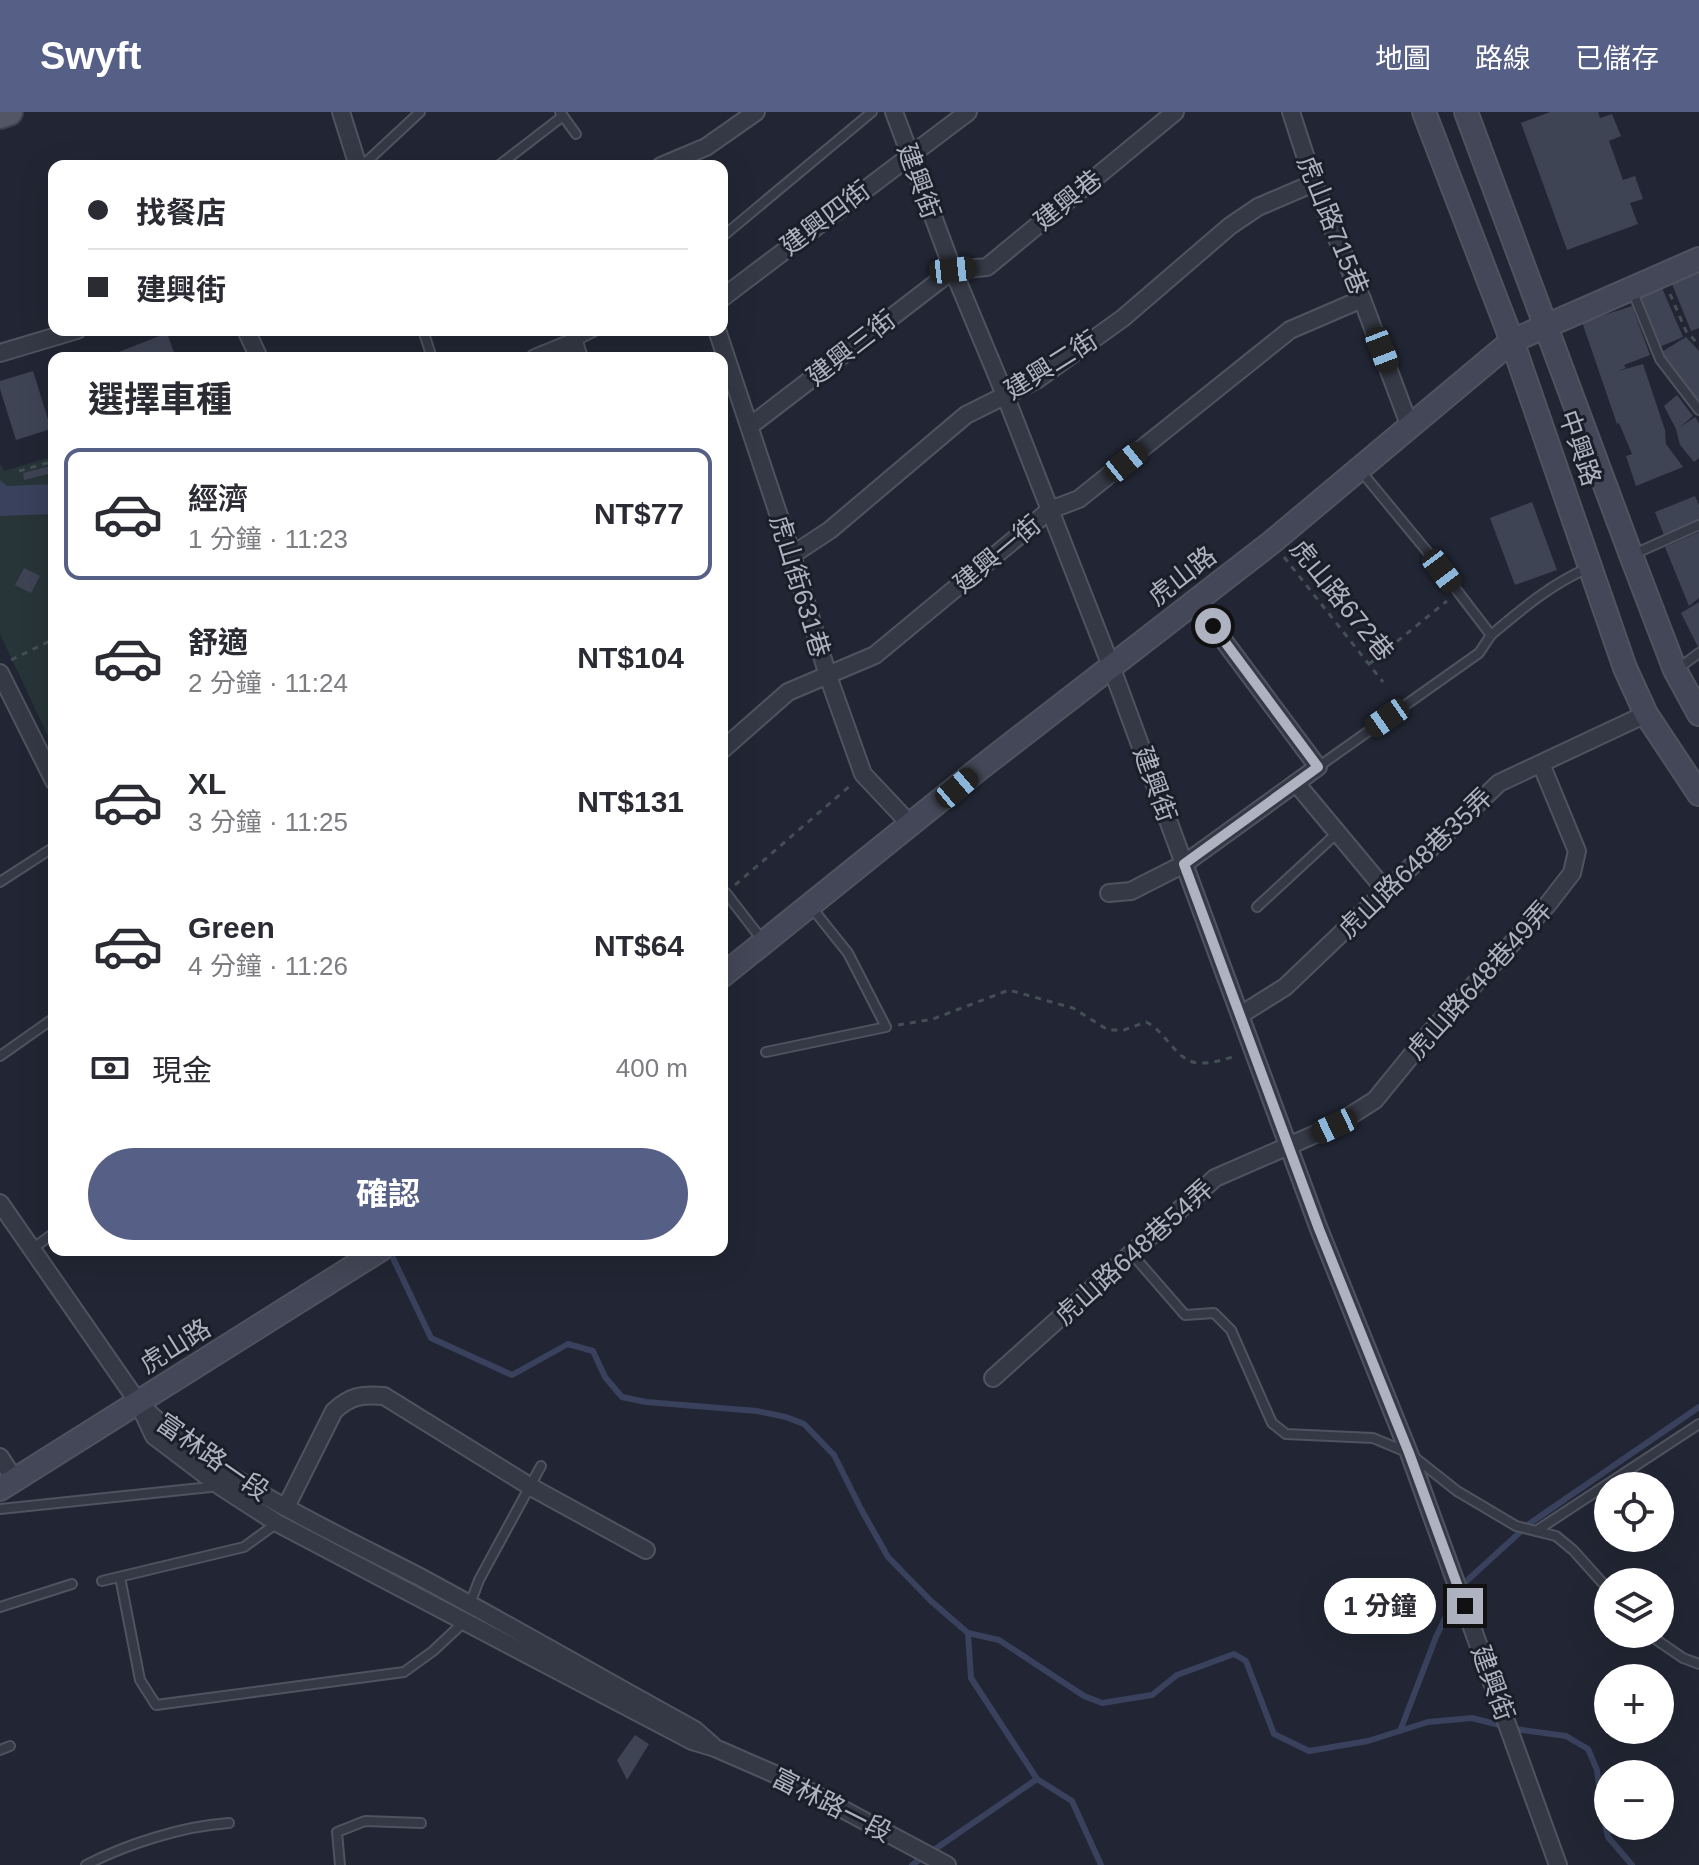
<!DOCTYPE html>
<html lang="zh-TW">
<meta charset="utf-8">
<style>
:root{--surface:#fff;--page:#f7f7f7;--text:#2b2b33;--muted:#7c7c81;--line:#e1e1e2;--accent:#565f85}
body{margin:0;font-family:Arial,"Noto Sans TC",sans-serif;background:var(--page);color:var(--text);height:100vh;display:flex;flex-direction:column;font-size:30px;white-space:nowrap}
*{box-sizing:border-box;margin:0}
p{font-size:26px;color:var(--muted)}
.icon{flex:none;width:44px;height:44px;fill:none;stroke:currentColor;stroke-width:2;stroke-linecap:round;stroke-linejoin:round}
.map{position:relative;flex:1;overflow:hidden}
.side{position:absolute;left:48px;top:240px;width:680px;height:904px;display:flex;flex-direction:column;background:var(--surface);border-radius:16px;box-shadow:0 8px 32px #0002}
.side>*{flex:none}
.guide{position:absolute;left:48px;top:48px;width:680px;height:176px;border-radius:16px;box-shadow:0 8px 32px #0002;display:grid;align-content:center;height:176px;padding:0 40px;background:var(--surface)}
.controls{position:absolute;left:1594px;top:1360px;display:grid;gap:16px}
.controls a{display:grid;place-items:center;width:80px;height:80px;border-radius:50%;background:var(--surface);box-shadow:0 8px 32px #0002;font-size:40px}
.end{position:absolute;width:36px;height:36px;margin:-18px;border:10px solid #afb3c1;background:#111;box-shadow:0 0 0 4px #111}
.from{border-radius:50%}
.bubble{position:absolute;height:56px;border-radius:28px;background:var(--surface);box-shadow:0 8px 32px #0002;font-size:26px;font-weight:700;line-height:56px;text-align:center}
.car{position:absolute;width:24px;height:48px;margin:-24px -12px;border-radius:10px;box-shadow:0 0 6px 2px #0007;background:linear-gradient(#222 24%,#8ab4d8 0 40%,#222 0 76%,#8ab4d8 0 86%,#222 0)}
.guide b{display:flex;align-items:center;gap:28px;height:76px;font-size:30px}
.guide b+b{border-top:2px solid var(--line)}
.guide i{width:20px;height:20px;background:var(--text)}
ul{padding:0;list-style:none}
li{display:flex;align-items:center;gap:24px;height:132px;margin:0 16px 12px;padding:0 24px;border:4px solid transparent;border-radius:16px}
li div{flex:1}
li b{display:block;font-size:30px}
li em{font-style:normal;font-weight:700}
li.current{border-color:var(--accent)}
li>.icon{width:72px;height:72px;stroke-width:1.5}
h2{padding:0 40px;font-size:36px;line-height:96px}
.pay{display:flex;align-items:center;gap:20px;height:88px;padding:0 40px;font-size:30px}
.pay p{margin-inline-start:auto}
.primary-button{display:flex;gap:16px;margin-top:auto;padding:16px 40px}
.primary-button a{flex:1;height:92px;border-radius:48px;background:var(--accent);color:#fff;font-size:32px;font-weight:700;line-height:92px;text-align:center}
header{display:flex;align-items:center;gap:48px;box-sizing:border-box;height:112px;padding:0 40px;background:var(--accent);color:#fff}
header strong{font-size:38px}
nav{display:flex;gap:44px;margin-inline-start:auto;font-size:28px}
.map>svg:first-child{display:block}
.green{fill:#273438}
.water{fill:#39415c}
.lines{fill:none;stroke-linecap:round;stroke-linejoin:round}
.stream{stroke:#39415c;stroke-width:6}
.building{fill:#3e4454}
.lane-casing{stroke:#4f535f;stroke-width:12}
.street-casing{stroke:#4f535f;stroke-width:20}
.secondary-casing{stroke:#4f535f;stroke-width:26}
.primary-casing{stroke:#3e424e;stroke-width:30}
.path{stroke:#434f54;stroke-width:3;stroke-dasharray:6 6;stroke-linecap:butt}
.lane{stroke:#353945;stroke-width:8}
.street{stroke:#353945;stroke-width:16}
.secondary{stroke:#444757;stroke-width:22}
.primary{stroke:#535765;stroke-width:26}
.route{stroke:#afb3c1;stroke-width:10}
.labels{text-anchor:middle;stroke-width:6;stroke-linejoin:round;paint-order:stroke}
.street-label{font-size:26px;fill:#afb3c1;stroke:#1b1e29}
</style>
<header>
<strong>Swyft</strong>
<nav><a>地圖</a><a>路線</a><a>已儲存</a></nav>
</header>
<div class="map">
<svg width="1699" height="1753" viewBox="0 0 1699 1753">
<rect width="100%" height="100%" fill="#222634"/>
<path class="green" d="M54,344V637L0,522V351L4,359Z"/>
<path class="water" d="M0,368L7,374L54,372V402L0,404Z"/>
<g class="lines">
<g class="stream">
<path d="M392,1144L431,1226L512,1263L568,1232L593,1239L605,1265L622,1285L646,1290L757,1299L786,1305L804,1312L834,1343L861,1397L888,1445L931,1489L968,1521L999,1528L1084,1584L1102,1591L1152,1583L1177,1563L1234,1542L1246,1549L1274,1622L1309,1639L1368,1629L1428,1610L1472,1606L1515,1617L1566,1624L1588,1637L1597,1658L1602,1699L1608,1725L1632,1753"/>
<path d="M968,1521L971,1566L1037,1667L1072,1689L1101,1753"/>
<path d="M1400,1619L1436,1525L1460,1475L1529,1412L1699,1295"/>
<path d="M912,1753L1037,1667"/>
</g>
</g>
<g class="building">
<path d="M1550,0H1598L1600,6L1612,2L1621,24L1609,29L1623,68L1635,64L1643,87L1630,91L1638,112L1567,138L1521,11Z"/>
<path d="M1699,160V216L1691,219L1672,172Z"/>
<path d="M1662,176L1683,225L1657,236L1636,188Z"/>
<path d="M1632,194L1650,243L1624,253L1626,256L1615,260L1643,252L1665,318L1666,332L1683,355L1636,374L1626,344L1632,342L1619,311L1617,312L1582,210Z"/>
<path d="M167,221L176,246H118L116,241Z"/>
<path d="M1686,225L1699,239V290L1660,241Z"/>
<path d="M33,259L51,317L16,328L0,277V269Z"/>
<path d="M1677,283L1693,304L1679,316L1695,305L1699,311V346L1694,350L1680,333L1676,317L1664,294Z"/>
<path d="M50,354L52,361L24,368L23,361Z"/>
<path d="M1695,384L1699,393V408L1664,423L1655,400Z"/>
<path d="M1532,390L1557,458L1515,473L1490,406Z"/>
<path d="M1699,420V486L1689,494L1665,435Z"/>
<path d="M24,456L40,464L31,481L15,473Z"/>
<path d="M1699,490V537L1681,501Z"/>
<path d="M635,1623L649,1632L627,1668L617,1648Z"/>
</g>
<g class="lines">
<defs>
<g id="lane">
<path d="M560,0L576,22"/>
<path d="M362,54L420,0"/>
<path d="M498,54L563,4"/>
<path d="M722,125L872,0"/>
<path d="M1632,178L1660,247L1699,298"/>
<path d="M423,218L432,246"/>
<path d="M574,230L597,218"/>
<path d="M1634,442L1699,413"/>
<path d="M1491,523C1522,497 1551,472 1588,456"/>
<path d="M1676,558L1699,541"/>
<path d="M1318,655L1479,541L1491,523L1426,438L1360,358"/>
<path d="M0,770L54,735"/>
<path d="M722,780L726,781L763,829"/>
<path d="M1257,795L1336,722"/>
<path d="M766,940L886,915L848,841L812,796"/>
<path d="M0,944L54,906"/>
<path d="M32,1137L54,1121"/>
<path d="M1132,1142L1185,1203L1214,1201L1231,1218L1272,1311L1286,1322L1373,1326L1409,1341L1457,1379L1516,1414L1556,1424L1573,1438L1608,1477"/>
<path d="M0,1397L220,1374"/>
<path d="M1536,1419L1699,1312"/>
<path d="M120,1465L140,1568L156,1593L404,1560L433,1539L464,1510"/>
<path d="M102,1469L244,1435L277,1411"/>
<path d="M470,1492L479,1468L541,1354"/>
<path d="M0,1495L72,1472"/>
<path d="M1648,1522L1683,1546L1699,1552"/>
<path d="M0,1638L10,1634"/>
<path d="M86,1753C127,1732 183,1714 229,1711"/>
<path d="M340,1753L337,1720L365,1709L421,1711"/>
</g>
<g id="street">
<path d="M341,0L358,54"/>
<path d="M894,0L953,158L1005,283L1111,554L1319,1117L1409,1341L1558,1753"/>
<path d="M1291,0L1314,71L1362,187L1410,315"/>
<path d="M661,54L706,35L756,0"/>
<path d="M722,186L968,0"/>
<path d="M246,218L259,246"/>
<path d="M717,218L792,443L828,564L863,662L911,713"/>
<path d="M0,241L77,218"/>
<path d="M535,246L574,230L579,246"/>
<path d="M750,314L953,158L987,155L1175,0"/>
<path d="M792,443L830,418L966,303L1038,267L1123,206L1230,114L1258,95L1314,71"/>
<path d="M0,561L54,669"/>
<path d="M722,638L788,580L875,543L1050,398L1079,387L1290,218L1362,187"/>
<path d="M1296,671L1386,779"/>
<path d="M1109,781L1131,779L1184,752L1318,655L1195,490"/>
<path d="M1242,902L1285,875L1499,671L1646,602"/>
<path d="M0,1091L138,1290L154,1324L220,1374L277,1411L692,1629L715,1636L786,1667L947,1753"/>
<path d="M993,1266L1215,1066L1334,1014L1375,988L1428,923L1548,792L1572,761L1577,739L1541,652"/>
<path d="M148,1300C218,1368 331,1419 418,1464C511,1514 602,1567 695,1618L712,1633"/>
<path d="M0,1345L15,1368"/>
<path d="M286,1395L334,1299C350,1284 362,1282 384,1284L531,1375L646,1438"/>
</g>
<g id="secondary">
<path d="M1424,0L1512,229L1625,556L1646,602L1699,682"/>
<path d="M1466,0L1631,443L1675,558L1699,602"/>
<path d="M722,864L979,657L1272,430L1512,229L1699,147"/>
<path d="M0,1377L380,1138"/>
</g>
<path id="primary" d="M0,3L9,0"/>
</defs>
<use href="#lane" class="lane-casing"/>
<use href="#street" class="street-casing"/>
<use href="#secondary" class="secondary-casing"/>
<use href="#primary" class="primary-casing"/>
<g class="path">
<path d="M1670,182L1686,219L1699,233"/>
<path d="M19,359L54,349"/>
<path d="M1284,445L1383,570"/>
<path d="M11,548L54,527"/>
<path d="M1369,552L1447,489"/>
<path d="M735,773L851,673"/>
<path d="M898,913L933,907L1009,878L1073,896L1108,918H1124L1146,910C1169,921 1176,953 1203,951C1214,951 1225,947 1236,944"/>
</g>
<use href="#lane" class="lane"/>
<use href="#street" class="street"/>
<use href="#secondary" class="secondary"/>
<use href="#primary" class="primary"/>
</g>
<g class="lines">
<path class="route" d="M1213,514L1318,655L1184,752L1319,1117L1409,1341L1465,1494"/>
</g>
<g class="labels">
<g class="street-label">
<text transform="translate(919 69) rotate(70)" y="9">建興街</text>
<text transform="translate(1068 88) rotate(-39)" y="9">建興巷</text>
<text transform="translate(825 106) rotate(-37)" y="9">建興四街</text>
<text transform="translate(1333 113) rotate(68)" y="9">虎山路715巷</text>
<text transform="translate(851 236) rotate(-38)" y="9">建興三街</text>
<text transform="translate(1051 253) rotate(-32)" y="9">建興二街</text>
<text transform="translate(1580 336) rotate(71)" y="9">中興路</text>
<text transform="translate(997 442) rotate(-40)" y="9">建興一街</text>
<text transform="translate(1182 464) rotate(-38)" y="9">虎山路</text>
<text transform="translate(800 474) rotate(73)" y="9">虎山街631巷</text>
<text transform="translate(1342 488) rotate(51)" y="9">虎山路672巷</text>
<text transform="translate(1155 672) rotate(70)" y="9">建興街</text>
<text transform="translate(1415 751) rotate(-44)" y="9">虎山路648巷35弄</text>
<text transform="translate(1479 868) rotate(-48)" y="9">虎山路648巷49弄</text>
<text transform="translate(1134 1140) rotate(-42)" y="9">虎山路648巷54弄</text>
<text transform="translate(175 1234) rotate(-32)" y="9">虎山路</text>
<text transform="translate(213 1345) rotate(35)" y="9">富林路一段</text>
<text transform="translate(1493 1571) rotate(70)" y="9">建興街</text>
<text transform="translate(832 1693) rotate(27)" y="9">富林路一段</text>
</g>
</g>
</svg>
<div class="controls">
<a><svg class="icon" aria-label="locate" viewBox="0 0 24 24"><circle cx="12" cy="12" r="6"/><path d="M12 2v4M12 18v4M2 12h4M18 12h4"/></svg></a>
<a><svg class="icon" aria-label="layers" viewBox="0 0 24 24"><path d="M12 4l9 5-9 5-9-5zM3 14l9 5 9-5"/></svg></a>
<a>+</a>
<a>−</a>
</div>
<i class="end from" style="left:1213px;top:514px"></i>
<i class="end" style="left:1465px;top:1494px"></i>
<div class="bubble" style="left:1324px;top:1466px;width:112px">1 分鐘</div>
<i class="car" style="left:953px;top:158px;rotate:84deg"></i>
<i class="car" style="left:1382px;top:238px;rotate:159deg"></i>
<i class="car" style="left:1126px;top:350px;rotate:51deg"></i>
<i class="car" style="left:1442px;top:459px;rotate:143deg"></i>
<i class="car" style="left:1387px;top:606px;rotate:235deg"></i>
<i class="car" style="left:957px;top:676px;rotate:50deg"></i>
<i class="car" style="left:1334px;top:1014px;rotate:245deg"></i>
<div class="guide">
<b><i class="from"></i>找餐店</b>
<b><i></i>建興街</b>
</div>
<section class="side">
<h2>選擇車種</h2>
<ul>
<li class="current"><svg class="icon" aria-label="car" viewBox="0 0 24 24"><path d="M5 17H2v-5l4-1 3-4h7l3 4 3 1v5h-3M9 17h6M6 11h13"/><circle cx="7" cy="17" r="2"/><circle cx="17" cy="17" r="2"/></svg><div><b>經濟</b><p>1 分鐘 · 11:23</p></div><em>NT$77</em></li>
<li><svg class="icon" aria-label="car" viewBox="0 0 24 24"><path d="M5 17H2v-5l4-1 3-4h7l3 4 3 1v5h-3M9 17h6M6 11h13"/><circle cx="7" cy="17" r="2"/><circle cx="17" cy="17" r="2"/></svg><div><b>舒適</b><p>2 分鐘 · 11:24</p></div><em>NT$104</em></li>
<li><svg class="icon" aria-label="car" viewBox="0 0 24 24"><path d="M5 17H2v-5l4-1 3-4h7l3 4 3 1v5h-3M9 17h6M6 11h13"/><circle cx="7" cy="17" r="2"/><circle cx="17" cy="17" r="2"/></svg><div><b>XL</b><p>3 分鐘 · 11:25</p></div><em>NT$131</em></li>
<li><svg class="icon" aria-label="car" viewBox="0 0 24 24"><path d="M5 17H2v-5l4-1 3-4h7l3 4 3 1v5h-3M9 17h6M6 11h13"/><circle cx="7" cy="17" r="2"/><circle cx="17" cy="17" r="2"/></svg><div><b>Green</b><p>4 分鐘 · 11:26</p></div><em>NT$64</em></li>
</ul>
<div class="pay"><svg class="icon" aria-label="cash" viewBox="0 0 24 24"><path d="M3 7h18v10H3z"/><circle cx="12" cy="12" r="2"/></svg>現金<p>400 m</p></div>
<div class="primary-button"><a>確認</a></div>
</section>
</div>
